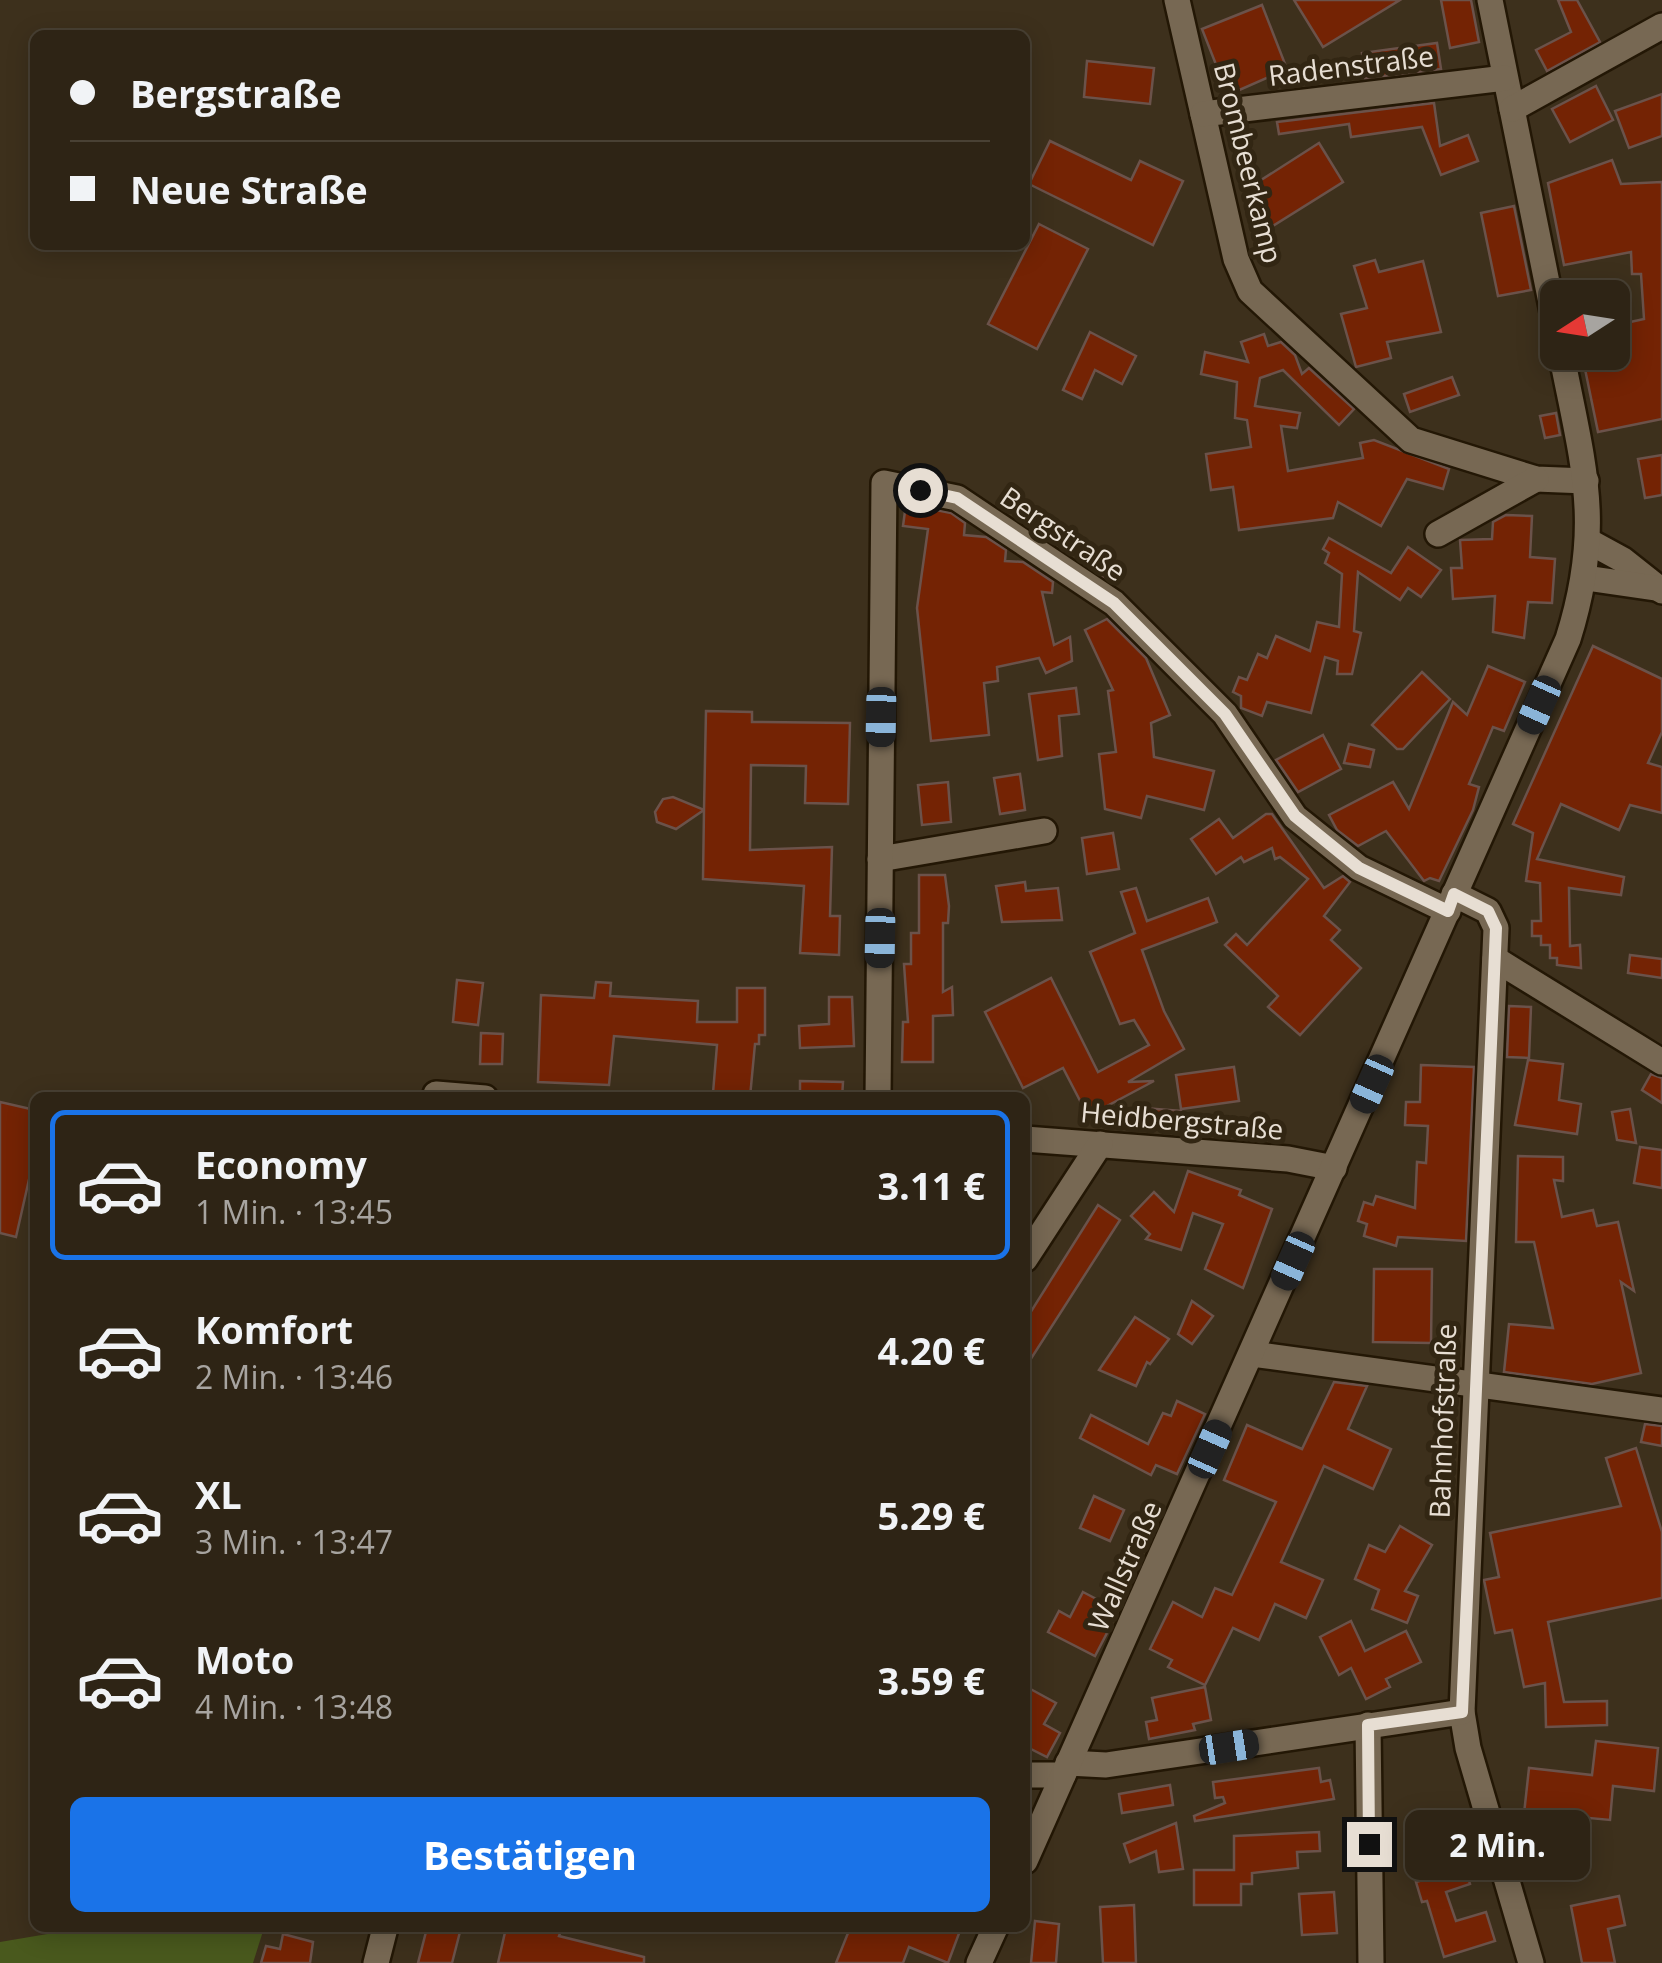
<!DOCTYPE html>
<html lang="de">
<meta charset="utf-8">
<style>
:root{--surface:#2e2415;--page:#3a3022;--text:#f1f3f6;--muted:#a7a4a0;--line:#494134;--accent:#1a73e8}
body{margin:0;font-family:"Open Sans",sans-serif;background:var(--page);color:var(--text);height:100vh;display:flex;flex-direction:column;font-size:38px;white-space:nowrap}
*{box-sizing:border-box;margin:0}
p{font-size:32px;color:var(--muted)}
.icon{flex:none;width:55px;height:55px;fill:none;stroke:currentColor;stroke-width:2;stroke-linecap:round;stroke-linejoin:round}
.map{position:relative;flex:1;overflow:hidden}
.drawer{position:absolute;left:30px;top:1092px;width:1000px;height:840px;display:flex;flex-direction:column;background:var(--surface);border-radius:15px;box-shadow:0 5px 25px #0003,0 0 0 2px var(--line)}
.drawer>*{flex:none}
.top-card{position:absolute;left:30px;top:30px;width:1000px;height:220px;border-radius:15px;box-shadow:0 5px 25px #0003,0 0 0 2px var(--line);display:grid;align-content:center;height:220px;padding:0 40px;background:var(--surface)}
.needle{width:65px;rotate:258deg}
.buttons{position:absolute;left:1540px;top:280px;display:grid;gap:20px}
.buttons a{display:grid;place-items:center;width:90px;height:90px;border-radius:15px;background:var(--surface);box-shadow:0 5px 25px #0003,0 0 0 2px var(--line);font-size:50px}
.end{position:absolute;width:45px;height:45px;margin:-22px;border:12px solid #e7ded3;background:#111;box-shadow:0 0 0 5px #111}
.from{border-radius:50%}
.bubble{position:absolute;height:70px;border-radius:15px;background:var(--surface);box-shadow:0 5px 25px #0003,0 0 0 2px var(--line);font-size:32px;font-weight:700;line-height:70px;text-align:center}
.car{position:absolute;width:30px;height:60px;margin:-30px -15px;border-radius:12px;box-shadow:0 0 8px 2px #0007;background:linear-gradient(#222 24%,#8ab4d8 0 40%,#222 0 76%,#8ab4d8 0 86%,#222 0)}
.top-card b{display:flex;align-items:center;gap:35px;height:95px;font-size:38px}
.top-card b+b{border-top:2px solid var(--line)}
.top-card i{width:25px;height:25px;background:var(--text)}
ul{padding:18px 0 0;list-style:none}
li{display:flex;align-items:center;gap:30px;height:150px;margin:0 20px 15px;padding:0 20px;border:5px solid transparent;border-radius:15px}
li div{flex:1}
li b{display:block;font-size:38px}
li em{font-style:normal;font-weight:700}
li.selected{border-color:var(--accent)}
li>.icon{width:90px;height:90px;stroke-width:1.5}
.cta{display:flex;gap:20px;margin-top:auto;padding:20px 40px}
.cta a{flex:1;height:115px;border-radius:15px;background:var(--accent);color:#fff;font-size:40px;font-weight:700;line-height:115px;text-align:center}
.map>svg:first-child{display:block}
.green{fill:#49591d}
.building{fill:#742304;stroke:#6b524a;stroke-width:2.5}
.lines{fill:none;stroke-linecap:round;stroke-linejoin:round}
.minor-casing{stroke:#231705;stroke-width:30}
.minor{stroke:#776853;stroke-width:25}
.route{stroke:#e7ded3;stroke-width:12}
.labels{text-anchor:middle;stroke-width:10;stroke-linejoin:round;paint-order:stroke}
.street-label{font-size:28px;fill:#e7ded3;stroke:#322613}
</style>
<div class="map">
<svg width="1662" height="1963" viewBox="0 0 1662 1963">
<rect width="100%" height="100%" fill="#3d301c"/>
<path class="green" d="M83,1928H264L253,1963H0V1942Z"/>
<g class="building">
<path d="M1294,0H1400L1323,47Z"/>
<path d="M1441,0H1471L1479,42L1450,48Z"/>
<path d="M1558,0H1577L1600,42L1547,71L1536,50L1571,32Z"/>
<path d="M1262,5L1287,69L1228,95L1202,29Z"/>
<path d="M1437,43L1441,69L1365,78L1362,53Z"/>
<path d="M1087,61L1154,68L1150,104L1084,97Z"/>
<path d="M1596,86L1613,120L1570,142L1552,109Z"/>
<path d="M1662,94V136L1629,148L1615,111Z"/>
<path d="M1434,103L1440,146L1468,135L1478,161L1441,175L1422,127L1351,137L1349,124L1279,134L1277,122Z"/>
<path d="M1050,141L1131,180L1140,161L1183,181L1153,245L1029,184Z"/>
<path d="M1319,143L1343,182L1268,229L1244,191Z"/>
<path d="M1612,160L1621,184L1662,182V419L1598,432L1585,369L1619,362L1612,326L1644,319L1641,274H1632L1631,252L1564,265L1548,183Z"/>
<path d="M1514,206L1531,290L1498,296L1481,213Z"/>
<path d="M1039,224L1088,249L1037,349L988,324Z"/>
<path d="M1375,260L1379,272L1423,261L1441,332L1387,342L1391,358L1356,367L1341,314L1367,308L1354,266Z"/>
<path d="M1090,332L1136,356L1122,384L1095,370L1082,399L1063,390Z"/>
<path d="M1264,334L1268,346L1281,342L1295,355L1302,374L1309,368L1354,409L1339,425L1283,370L1260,378L1255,406L1300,413L1297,428L1281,426L1288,471L1363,458L1360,443L1374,440L1449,469L1443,489L1407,479L1381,526L1338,502L1333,518L1239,530L1233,487L1211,490L1206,454L1251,447L1247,420L1235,418L1237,382L1201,374L1205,352L1248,362L1241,342Z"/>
<path d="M1452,377L1459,395L1410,412L1404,394Z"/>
<path d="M1556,413L1560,435L1545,438L1540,416Z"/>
<path d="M1662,455V495L1645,498L1638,459Z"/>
<path d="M906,504L951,513L965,523L964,535L986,537L1006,550L1005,561L1023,562L1053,582L1052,593L1042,592L1054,645L1070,637L1072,661L1046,673L1039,658L997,667L998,681L984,683L989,735L931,741L917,608L928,529L903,526Z"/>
<path d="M1506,515L1532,516L1530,557L1555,559L1552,603L1528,602L1524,638L1493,632L1495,596L1453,599L1451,568H1462L1460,540L1492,539L1493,522Z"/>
<path d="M1329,538L1391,573L1408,547L1441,570L1421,597L1408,588L1400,600L1358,572L1354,631L1361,633L1352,674H1337L1338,661L1325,657L1311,713L1267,702L1262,716L1241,708V696L1233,692L1239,677L1247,680L1258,654L1267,658L1276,636L1310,651L1317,622L1339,627L1342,574L1325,563L1329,553L1323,549Z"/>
<path d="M1089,551L1112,569L1105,578L1081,561Z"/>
<path d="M1107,619L1146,658L1170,715L1151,723L1154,757L1214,771L1204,810L1147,796L1141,818L1105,809L1099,754L1116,752L1108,691L1113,690L1085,630Z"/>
<path d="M1593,646L1662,679V732L1648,763L1662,767V813L1630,805L1619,830L1561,804L1537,859L1624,877L1621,895L1569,888L1570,946L1580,945L1581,968L1557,965V958H1550V945H1541V936H1532V921H1541L1540,883L1526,881L1533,833L1513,824Z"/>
<path d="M1488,666L1525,682L1504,731L1493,727L1469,784L1479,787L1473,810L1439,881L1430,878L1424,881L1386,831L1358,846L1337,830L1329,815L1393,782L1409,809L1453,702L1467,715Z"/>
<path d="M1422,672L1450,699L1403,749H1397L1372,725Z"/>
<path d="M1076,688L1079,714L1059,716L1062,756L1038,760L1029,694Z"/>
<path d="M706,711L752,712V722L850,723L848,804L805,803L806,766L751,765L750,850L832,847L830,916H840L839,955L800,953L804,886L703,879L704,810L676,829L657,822L655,812L663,799L673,797L704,810Z"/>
<path d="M1323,735L1341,769L1298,792L1276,760Z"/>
<path d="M1349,744L1374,750L1370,767L1344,763Z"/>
<path d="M1020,774L1025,810L1000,814L994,778Z"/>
<path d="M948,782L951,822L922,825L918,785Z"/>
<path d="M1266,814H1272L1324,888L1343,876L1350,882L1324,916L1340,930L1331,940L1361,968L1300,1035L1268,1007L1278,996L1225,945L1236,934L1247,945L1308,879L1280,857L1275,859L1272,848L1244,862L1241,857L1216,874L1191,839L1219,819L1233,838Z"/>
<path d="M1113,833L1119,869L1087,874L1082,838Z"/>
<path d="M919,875H945L949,906L948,923H943V992L952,987L953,1015L933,1016V1062H902L903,1022H908L904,964H911V933H919Z"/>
<path d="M1025,882L1026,891L1058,888L1062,920L1002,922L996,886Z"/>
<path d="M1136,888L1147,921L1208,898L1217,922L1142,950L1164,1011L1184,1049L1128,1082L1154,1081L1088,1116L1063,1068L1023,1088L985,1012L1051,978L1098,1072L1149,1045L1134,1020L1120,1024L1090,952L1135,933L1121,892Z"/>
<path d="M1630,955L1662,959V978L1628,973Z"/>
<path d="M457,980L483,983L478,1025L453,1022Z"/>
<path d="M596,982L611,983L610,996L698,1001L697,1022H737V988H765V1035H759V1044H755L750,1097L713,1093L717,1045L614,1036L609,1085L538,1082L541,995L594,998Z"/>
<path d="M829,997H852L854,1046L800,1048L799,1026L829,1024Z"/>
<path d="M1509,1006L1531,1007L1529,1058L1507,1057Z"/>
<path d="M481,1033L503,1034L502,1064H480Z"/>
<path d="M1528,1060L1563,1064L1559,1100L1581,1104L1577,1134L1515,1125Z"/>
<path d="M1421,1065L1474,1067L1466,1241L1398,1237L1396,1246L1364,1236L1367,1224L1358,1221L1364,1202L1373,1205L1376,1196L1415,1208L1417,1162L1426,1163L1428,1126L1405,1125L1406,1102H1420Z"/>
<path d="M1234,1067L1239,1101L1181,1109L1176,1075Z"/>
<path d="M1651,1074L1662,1078V1103L1642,1090Z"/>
<path d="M800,1081L843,1082L842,1098H800Z"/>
<path d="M0,1102L35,1110V1153L16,1237L0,1233Z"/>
<path d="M1143,1108L1181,1111L1180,1129L1141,1126Z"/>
<path d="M1630,1109L1636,1143L1617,1140L1612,1112Z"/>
<path d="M1640,1147L1662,1150V1188L1634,1183Z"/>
<path d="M1518,1156L1563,1157V1181L1554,1180L1562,1217L1593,1210L1597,1226L1618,1222L1634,1291L1621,1282L1641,1373L1592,1384L1504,1372L1509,1324L1553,1328L1534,1242H1516Z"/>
<path d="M1188,1171L1241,1190L1239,1195L1272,1209L1243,1288L1205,1269L1223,1224L1193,1213L1181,1250L1146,1239L1150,1234L1131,1216L1154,1192L1174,1212Z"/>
<path d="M1098,1205L1120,1220L1025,1368V1321Z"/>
<path d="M1374,1269H1432L1431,1343L1373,1342Z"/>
<path d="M1192,1301L1213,1316L1192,1344L1178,1334Z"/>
<path d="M1135,1317L1169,1339L1150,1364L1147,1362L1136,1386L1099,1370Z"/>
<path d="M1334,1382L1367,1386L1348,1429L1391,1449L1373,1489L1324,1466L1281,1562L1323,1580L1306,1618L1275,1604L1259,1640L1233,1628L1205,1685L1168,1667L1172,1660L1150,1649L1173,1602L1202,1617L1215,1588L1232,1595L1276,1502L1224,1480L1247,1425L1302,1449Z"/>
<path d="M1177,1401L1205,1414L1177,1474L1156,1465L1151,1475L1080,1438L1091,1415L1148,1444L1163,1413L1171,1416Z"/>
<path d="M1645,1424L1662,1426V1446L1641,1442Z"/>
<path d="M1636,1448L1662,1532V1598L1548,1622L1564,1702L1607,1701V1725L1546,1727L1545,1683L1524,1687L1512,1630L1495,1633L1484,1580L1499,1577L1490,1533L1621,1506L1606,1458Z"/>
<path d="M1094,1496L1124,1510L1110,1541L1080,1528Z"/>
<path d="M1400,1526L1432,1545L1405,1591L1418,1596L1407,1623L1372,1609L1379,1590L1355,1579L1369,1545L1385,1552Z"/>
<path d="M1083,1592L1104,1603L1093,1624L1108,1631L1095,1656L1048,1632L1059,1611L1070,1617Z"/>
<path d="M1351,1621L1365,1651L1406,1631L1421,1662L1386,1679L1390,1687L1366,1699L1351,1668L1339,1675L1320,1637Z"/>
<path d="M1025,1686L1056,1703L1044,1724L1060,1733L1047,1757L1025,1746Z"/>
<path d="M1205,1687L1211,1720L1193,1724L1195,1730L1149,1739L1146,1722L1157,1720L1152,1698Z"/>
<path d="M1596,1741L1658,1748L1654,1791L1613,1786L1610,1820L1590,1818L1589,1830L1523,1823L1529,1768L1592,1775Z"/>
<path d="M1319,1768L1321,1782L1330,1780L1334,1799L1195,1821L1194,1816L1225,1803L1223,1797L1215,1798L1213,1782Z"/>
<path d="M1170,1785L1173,1805L1122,1813L1119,1794Z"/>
<path d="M1176,1823L1183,1869L1159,1872L1156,1851L1130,1862L1124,1844Z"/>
<path d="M1453,1828L1470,1884L1446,1892L1456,1921L1486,1912L1495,1941L1444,1957L1427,1901L1422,1902L1416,1882L1430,1878L1418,1840Z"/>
<path d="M1319,1832L1320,1851L1297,1852L1298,1868L1252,1873V1884H1241V1905H1194V1870H1234V1836Z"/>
<path d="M1334,1892L1337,1933L1302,1935L1299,1894Z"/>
<path d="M1619,1896L1625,1925L1608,1929L1615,1963H1582L1571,1906Z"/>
<path d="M1134,1905L1136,1963H1103L1100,1907Z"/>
<path d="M1035,1921L1059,1924L1056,1963H1031Z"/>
<path d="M427,1928H461L452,1963H418Z"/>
<path d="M506,1928H562L559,1936L644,1957V1963H498Z"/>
<path d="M850,1928H961L948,1963L909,1947L903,1963H836Z"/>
<path d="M283,1934L313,1942L310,1963H261L266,1946L280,1949Z"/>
</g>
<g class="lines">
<defs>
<g id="minor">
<path d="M1177,0L1236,259L1250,291L1411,440L1536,479L1586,481"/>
<path d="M1490,0L1558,337"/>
<path d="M1512,109L1662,26"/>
<path d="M1203,114L1505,78"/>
<path d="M1438,534L1536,479"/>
<path d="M1590,542L1623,560L1662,591"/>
<path d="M1586,578L1655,588"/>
<path d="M880,859L1044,831"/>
<path d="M1454,894L1488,911L1496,928L1462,1712L1468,1748L1531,1963"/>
<path d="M1495,959L1662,1062"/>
<path d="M436,1094L485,1098"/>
<path d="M878,1098L884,483L957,498L1114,603L1225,714L1295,817L1359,868L1448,911"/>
<path d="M1025,1139L1288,1159L1334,1168"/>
<path d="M1025,1259L1100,1144"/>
<path d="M1252,1354L1662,1410"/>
<path d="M1368,1725L1371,1963"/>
<path d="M1068,1763L1106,1765L1462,1712"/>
<path d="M1025,1775H1063"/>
<path d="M1025,1861L1568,639C1604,525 1583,465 1561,352"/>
<path d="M376,1963L385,1928"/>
<path d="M979,1963L995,1928"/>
</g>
</defs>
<use href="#minor" class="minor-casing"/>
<use href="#minor" class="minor"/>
</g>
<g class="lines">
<path class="route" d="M920,490L957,498L1114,603L1225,714L1295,816L1359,868L1448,911L1454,894L1488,911L1496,928L1462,1712L1368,1725L1369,1844"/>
</g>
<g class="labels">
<g class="street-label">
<text transform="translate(1351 66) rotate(-7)" y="10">Radenstraße</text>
<text transform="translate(1248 163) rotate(76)" y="10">Brombeerkamp</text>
<text transform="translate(1063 534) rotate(34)" y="10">Bergstraße</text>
<text transform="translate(1182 1121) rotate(5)" y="10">Heidbergstraße</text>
<text transform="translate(1443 1421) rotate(-88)" y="10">Bahnhofstraße</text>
<text transform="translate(1125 1566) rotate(-66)" y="10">Wallstraße</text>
</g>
</g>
</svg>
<div class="buttons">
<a><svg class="needle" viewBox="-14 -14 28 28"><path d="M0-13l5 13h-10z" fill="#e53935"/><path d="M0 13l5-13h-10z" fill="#a7a4a0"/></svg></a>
</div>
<i class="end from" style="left:920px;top:490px"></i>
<i class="end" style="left:1369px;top:1844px"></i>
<div class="bubble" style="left:1405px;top:1810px;width:185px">2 Min.</div>
<i class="car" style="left:1539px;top:705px;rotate:204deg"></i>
<i class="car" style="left:881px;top:717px;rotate:181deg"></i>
<i class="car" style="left:880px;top:938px;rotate:181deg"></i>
<i class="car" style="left:1372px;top:1084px;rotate:204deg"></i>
<i class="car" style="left:1293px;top:1261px;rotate:204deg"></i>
<i class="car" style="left:1210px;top:1449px;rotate:24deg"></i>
<i class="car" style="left:1229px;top:1747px;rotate:81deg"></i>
<div class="top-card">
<b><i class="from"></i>Bergstraße</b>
<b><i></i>Neue Straße</b>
</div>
<section class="drawer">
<ul>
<li class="selected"><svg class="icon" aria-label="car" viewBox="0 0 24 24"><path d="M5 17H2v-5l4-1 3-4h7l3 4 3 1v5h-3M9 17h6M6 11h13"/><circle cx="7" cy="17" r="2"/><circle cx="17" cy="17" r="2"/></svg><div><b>Economy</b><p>1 Min. · 13:45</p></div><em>3.11 €</em></li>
<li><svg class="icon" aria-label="car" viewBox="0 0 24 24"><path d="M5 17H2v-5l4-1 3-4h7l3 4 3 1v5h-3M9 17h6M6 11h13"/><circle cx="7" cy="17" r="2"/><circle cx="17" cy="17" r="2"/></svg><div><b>Komfort</b><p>2 Min. · 13:46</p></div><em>4.20 €</em></li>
<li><svg class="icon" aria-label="car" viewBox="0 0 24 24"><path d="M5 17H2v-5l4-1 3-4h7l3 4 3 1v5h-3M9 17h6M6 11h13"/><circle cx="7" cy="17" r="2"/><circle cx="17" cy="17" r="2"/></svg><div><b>XL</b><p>3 Min. · 13:47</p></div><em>5.29 €</em></li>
<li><svg class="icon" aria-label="car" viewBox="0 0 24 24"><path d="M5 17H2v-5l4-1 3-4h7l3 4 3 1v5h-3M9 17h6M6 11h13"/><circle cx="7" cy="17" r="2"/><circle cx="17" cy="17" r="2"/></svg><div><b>Moto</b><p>4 Min. · 13:48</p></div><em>3.59 €</em></li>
</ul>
<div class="cta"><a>Bestätigen</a></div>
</section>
</div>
